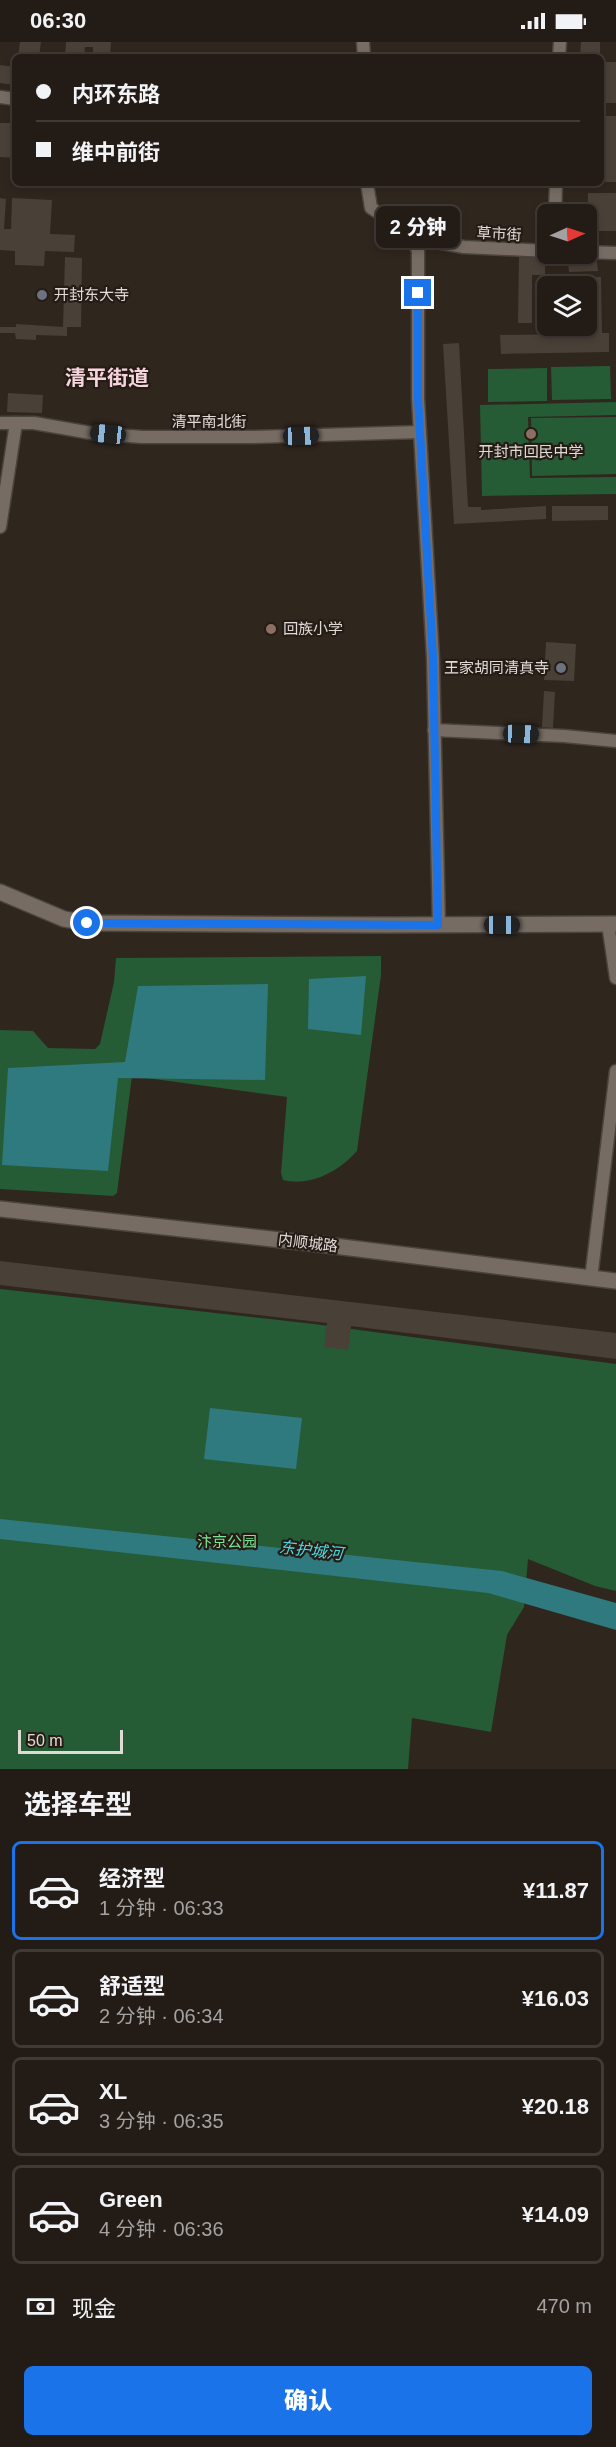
<!DOCTYPE html>
<html lang="zh">
<meta charset="utf-8">
<style>
:root{--surface:#231c16;--page:#2b251f;--text:#f1f3f6;--muted:#a3a1a1;--line:#403a35;--accent:#1a73e8}
body{margin:0;font-family:Helvetica,"Noto Sans SC",sans-serif;background:var(--page);color:var(--text);height:100vh;display:flex;flex-direction:column;font-size:22px;white-space:nowrap}
*{box-sizing:border-box;margin:0}
p{font-size:20px;color:var(--muted)}
.icon{flex:none;width:33px;height:33px;fill:none;stroke:currentColor;stroke-width:2;stroke-linecap:round;stroke-linejoin:round}
.map{position:relative;height:1727px;overflow:hidden}
.panel{display:flex;flex-direction:column;background:var(--surface);flex:1}
.panel>*{flex:none}
.hud{position:absolute;left:12px;top:12px;width:592px;height:132px;border-radius:9px;box-shadow:0 3px 9px #0003,0 0 0 2px var(--line);display:grid;align-content:center;height:132px;padding:0 24px;background:var(--surface)}
.needle{width:39px;rotate:87deg}
.controls{position:absolute;left:537px;top:162px;display:grid;gap:12px}
.controls a{display:grid;place-items:center;width:60px;height:60px;border-radius:9px;background:var(--surface);box-shadow:0 3px 9px #0003,0 0 0 2px var(--line);font-size:30px}
.scale{position:absolute;left:18px;bottom:15px;width:105px;box-sizing:border-box;padding-left:6px;border:3px solid #e0dad5;border-top:0;font-size:16px;line-height:21px;white-space:nowrap;color:#e0dad5;-webkit-text-stroke:4px #251c15;paint-order:stroke}
.end{position:absolute;width:27px;height:27px;margin:-14px;border:8px solid #1a73e8;background:#fff;box-shadow:0 0 0 3px #fff}
.from{border-radius:50%}
.bubble{position:absolute;height:42px;border-radius:9px;background:var(--surface);box-shadow:0 3px 9px #0003,0 0 0 2px var(--line);font-size:20px;font-weight:800;line-height:42px;text-align:center}
.car{position:absolute;width:18px;height:36px;margin:-18px -9px;border-radius:8px;box-shadow:0 0 4px 2px #0007;background:linear-gradient(#222 24%,#8ab4d8 0 40%,#222 0 76%,#8ab4d8 0 86%,#222 0)}
.hud b{display:flex;align-items:center;gap:21px;height:57px;font-size:22px}
.hud b+b{border-top:2px solid var(--line)}
.hud i{width:15px;height:15px;background:var(--text)}
ul{padding:0;list-style:none}
li{display:flex;align-items:center;gap:18px;height:99px;margin:0 12px 9px;padding:0 12px;border:3px solid var(--line);border-radius:9px}
li div{flex:1}
li b{display:block;font-size:22px}
li em{font-style:normal;font-weight:800}
li.on{border-color:var(--accent)}
li>.icon{width:54px;height:54px;stroke-width:1.5}
h2{padding:0 24px;font-size:27px;line-height:72px}
.pay{display:flex;align-items:center;gap:15px;height:66px;padding:0 24px;font-size:22px}
.pay p{margin-inline-start:auto}
.action{display:flex;gap:12px;margin-top:auto;padding:12px 24px}
.action a{flex:1;height:69px;border-radius:9px;background:var(--accent);color:#fff;font-size:24px;font-weight:800;line-height:69px;text-align:center}
.status{display:flex;justify-content:space-between;align-items:center;height:42px;padding:0 30px;background:var(--surface);direction:ltr}
.status svg{height:16px;fill:currentColor}
.map>svg:first-child{display:block}
.green{fill:#255b35}
.water{fill:#2f7a7e}
.building{fill:#494037}
.lines{fill:none;stroke-linecap:round;stroke-linejoin:round}
.minor-casing{stroke:#4b443d;stroke-width:15}
.tertiary-casing{stroke:#4b443d;stroke-width:18}
.minor{stroke:#766c63;stroke-width:12}
.tertiary{stroke:#766c63;stroke-width:15}
.route{stroke:#1a73e8;stroke-width:8}
.worship-dot{fill:#6b7280;stroke:#251c15;stroke-width:2}
.education-dot{fill:#8d6e63;stroke:#251c15;stroke-width:2}
.labels{text-anchor:middle;stroke-width:4.5;stroke-linejoin:round;paint-order:stroke}
.street-label{font-size:15px;fill:#e0dad5;stroke:#251c15}
.poi-label{font-size:15px;fill:#e0dad5;stroke:#251c15;text-anchor:start}
.park-label{font-size:15px;fill:#79e797;stroke:#251c15}
.water-label{font-size:16px;font-style:italic;fill:#4adce5;stroke:#251c15}
.district-label{font-size:21px;font-weight:bold;fill:#f6d4dd;stroke:#251c15}
</style>
<div class="status"><b>06:30</b><svg viewBox="0 0 49 12"><path d="M0 12V9h3v3zM5 12V6h3v6zM10 12V3h3v9zM15 12V0h3v12zM26 1h20v11H26zM47 4h2v5h-2z"/></svg></div>
<div class="map">
<svg width="616" height="1727" viewBox="0 0 616 1727">
<rect width="100%" height="100%" fill="#2f261e"/>
<g class="green">
<path d="M610,324L611,357L552,358L551,325Z"/>
<path d="M547,326V359L488,360V327Z"/>
<path d="M616,360V373L528,375L530,436L616,435V452L482,454L480,363Z"/>
<path d="M616,375V432L532,434L531,376Z"/>
<path d="M381,914V933L357,1109C340,1129 310,1145 283,1138L281,1131L287,1055L132,1034L117,1151L113,1154L0,1147V988L33,989L48,1006L95,1007L100,1002L114,940L116,916Z"/>
<path d="M0,1247L314,1282L616,1322V1549L595,1544L528,1517L524,1565L507,1593L491,1690L412,1676L408,1727H0Z"/>
</g>
<g class="water">
<path d="M366,934L361,993L308,987L309,937Z"/>
<path d="M268,942L265,1038L118,1036L108,1129L2,1123L8,1026L125,1020L138,944Z"/>
<path d="M210,1366L302,1376L296,1427L204,1417Z"/>
<path d="M0,1477L502,1529L616,1561V1588L488,1551L0,1497Z"/>
</g>
<g class="building">
<path d="M20,0H41L39,15H18Z"/>
<path d="M66,0H111L110,15H93V5H85L84,15H65Z"/>
<path d="M581,0H600V15H580Z"/>
<path d="M602,20H616V61H604V68H602Z"/>
<path d="M0,23L15,25V43L0,41Z"/>
<rect x="602" y="74" width="14" height="66"/>
<path d="M0,81H15V116L0,115Z"/>
<path d="M588,151H616V189H587Z"/>
<path d="M0,156L6,157L4,187H11L12,156L52,158L50,192L75,193L74,210L45,209L44,224L15,223V209L0,208Z"/>
<path d="M65,215L82,216L81,285H67V294L36,293V298L16,297L15,291H0V285H16V282L63,285Z"/>
<path d="M519,215L545,216V233H532V281H518Z"/>
<path d="M568,220H597L598,229L569,230Z"/>
<path d="M601,235L602,291H609V310L501,312L500,293L574,292V284H586V244H573V236Z"/>
<path d="M459,301L468,465H481V468L546,464V477L454,482L443,302Z"/>
<path d="M8,351L43,353L42,371L7,370Z"/>
<path d="M552,464H608V478L552,479Z"/>
<path d="M546,600L576,602L574,639L544,638Z"/>
<path d="M544,649L555,650L553,686L542,685Z"/>
<path d="M0,1219L616,1291V1317L351,1284L348,1308L324,1305L327,1281L0,1243Z"/>
</g>
<g class="lines">
<defs>
<g id="minor">
<path d="M363,0L364,15"/>
<path d="M559,15L560,0"/>
<path d="M0,55L15,57"/>
<path d="M367,141L371,166L411,191L418,209V356L433,616L439,883"/>
<path d="M555,172L556,141"/>
<path d="M414,196L464,205L548,209"/>
<path d="M586,210L616,211"/>
<path d="M0,381H34L91,391L142,395H253L420,390"/>
<path d="M0,485L16,381"/>
<path d="M434,688L564,694L616,699"/>
<path d="M608,882L616,936"/>
<path d="M591,1237L616,1029"/>
</g>
<g id="tertiary">
<path d="M0,850L64,877L87,881L383,883L616,882"/>
<path d="M0,1167L326,1203L616,1239"/>
</g>
</defs>
<use href="#minor" class="minor-casing"/>
<use href="#tertiary" class="tertiary-casing"/>
<use href="#minor" class="minor"/>
<use href="#tertiary" class="tertiary"/>
</g>
<g class="lines">
<path class="route" d="M87,881L438,883L433,616L418,356V251"/>
</g>
<g class="worship-dot">
<circle cx="42" cy="253" r="6"/>
<circle cx="561" cy="626" r="6"/>
</g>
<g class="education-dot">
<circle cx="531" cy="392" r="6"/>
<circle cx="271" cy="587" r="6"/>
</g>
<g class="labels">
<g class="street-label">
<text transform="translate(499 192) rotate(3)" y="5">草市街</text>
<text x="209" y="385">清平南北街</text>
<text transform="translate(308 1201) rotate(7)" y="5">内顺城路</text>
</g>
<g class="poi-label">
<text x="54" y="258">开封东大寺</text>
<text x="531" y="415" text-anchor="middle">开封市回民中学</text>
<text x="283" y="592">回族小学</text>
<text x="549" y="631" text-anchor="end">王家胡同清真寺</text>
</g>
<g class="park-label">
<text x="227" y="1505">汴京公园</text>
</g>
<g class="water-label">
<text transform="translate(311 1508) rotate(6)" y="6">东护城河</text>
</g>
<g class="district-label">
<text x="107" y="343">清平街道</text>
</g>
</g>
</svg>
<div class="controls">
<a><svg class="needle" viewBox="-14 -14 28 28"><path d="M0-13l5 13h-10z" fill="#e53935"/><path d="M0 13l5-13h-10z" fill="#a3a1a1"/></svg></a>
<a><svg class="icon" aria-label="layers" viewBox="0 0 24 24"><path d="M12 4l9 5-9 5-9-5zM3 14l9 5 9-5"/></svg></a>
</div>
<div class="scale">50 m</div>
<i class="end from" style="left:87px;top:881px"></i>
<i class="end" style="left:418px;top:251px"></i>
<div class="bubble" style="left:376px;top:164px;width:84px">2 分钟</div>
<i class="car" style="left:108px;top:392px;rotate:276deg"></i>
<i class="car" style="left:301px;top:394px;rotate:88deg"></i>
<i class="car" style="left:521px;top:692px;rotate:92deg"></i>
<i class="car" style="left:502px;top:883px;rotate:90deg"></i>
<div class="hud">
<b><i class="from"></i>内环东路</b>
<b><i></i>维中前街</b>
</div>
</div>
<section class="panel">
<h2>选择车型</h2>
<ul>
<li class="on"><svg class="icon" aria-label="car" viewBox="0 0 24 24"><path d="M5 17H2v-5l4-1 3-4h7l3 4 3 1v5h-3M9 17h6M6 11h13"/><circle cx="7" cy="17" r="2"/><circle cx="17" cy="17" r="2"/></svg><div><b>经济型</b><p>1 分钟 · 06:33</p></div><em>¥11.87</em></li>
<li><svg class="icon" aria-label="car" viewBox="0 0 24 24"><path d="M5 17H2v-5l4-1 3-4h7l3 4 3 1v5h-3M9 17h6M6 11h13"/><circle cx="7" cy="17" r="2"/><circle cx="17" cy="17" r="2"/></svg><div><b>舒适型</b><p>2 分钟 · 06:34</p></div><em>¥16.03</em></li>
<li><svg class="icon" aria-label="car" viewBox="0 0 24 24"><path d="M5 17H2v-5l4-1 3-4h7l3 4 3 1v5h-3M9 17h6M6 11h13"/><circle cx="7" cy="17" r="2"/><circle cx="17" cy="17" r="2"/></svg><div><b>XL</b><p>3 分钟 · 06:35</p></div><em>¥20.18</em></li>
<li><svg class="icon" aria-label="car" viewBox="0 0 24 24"><path d="M5 17H2v-5l4-1 3-4h7l3 4 3 1v5h-3M9 17h6M6 11h13"/><circle cx="7" cy="17" r="2"/><circle cx="17" cy="17" r="2"/></svg><div><b>Green</b><p>4 分钟 · 06:36</p></div><em>¥14.09</em></li>
</ul>
<div class="pay"><svg class="icon" aria-label="cash" viewBox="0 0 24 24"><path d="M3 7h18v10H3z"/><circle cx="12" cy="12" r="2"/></svg>现金<p>470 m</p></div>
<div class="action"><a>确认</a></div>
</section>
